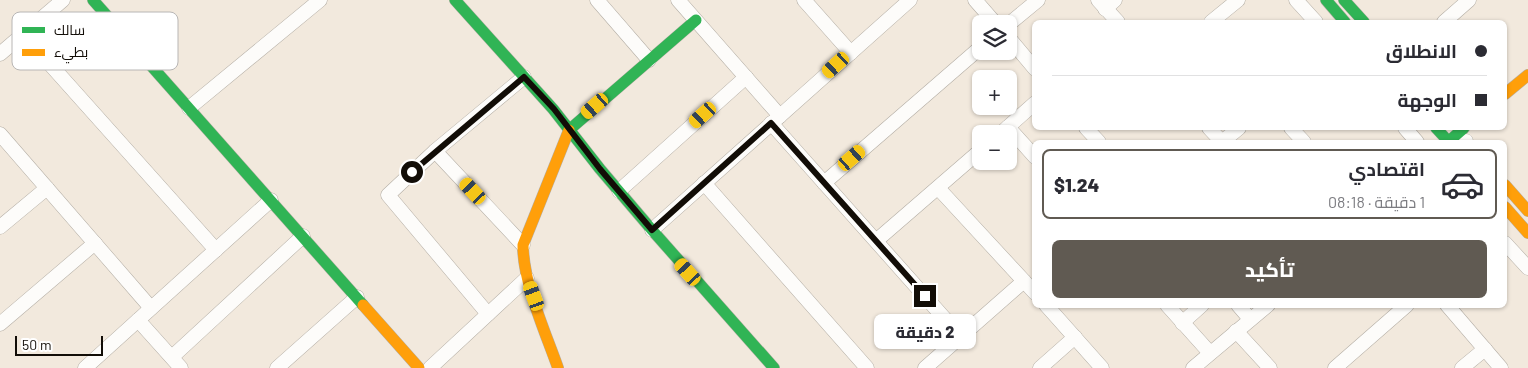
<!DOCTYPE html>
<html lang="ar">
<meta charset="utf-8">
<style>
:root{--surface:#fff;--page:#f7f7f7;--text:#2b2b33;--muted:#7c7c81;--line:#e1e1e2;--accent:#605a52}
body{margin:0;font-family:Barlow,Cairo,sans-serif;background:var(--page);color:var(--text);direction:rtl;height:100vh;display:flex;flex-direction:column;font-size:19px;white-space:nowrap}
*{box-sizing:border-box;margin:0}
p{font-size:16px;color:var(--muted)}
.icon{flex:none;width:28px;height:28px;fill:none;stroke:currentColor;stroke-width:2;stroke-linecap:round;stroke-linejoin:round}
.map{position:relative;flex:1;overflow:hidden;direction:ltr}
.sheet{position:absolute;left:1032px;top:140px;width:475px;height:168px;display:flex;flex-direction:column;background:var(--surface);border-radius:8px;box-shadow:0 1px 4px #0004;direction:rtl}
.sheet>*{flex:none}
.top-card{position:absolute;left:1032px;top:20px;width:475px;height:110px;border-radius:8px;box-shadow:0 1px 4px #0004;direction:rtl;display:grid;align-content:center;height:110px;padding:0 20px;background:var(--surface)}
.controls{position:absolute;left:972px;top:15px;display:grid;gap:10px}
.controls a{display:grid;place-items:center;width:45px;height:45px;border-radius:8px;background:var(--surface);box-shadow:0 1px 4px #0004;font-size:25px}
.scale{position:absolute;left:15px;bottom:12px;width:88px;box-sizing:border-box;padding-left:5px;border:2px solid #120d07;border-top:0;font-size:14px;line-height:18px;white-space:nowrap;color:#120d07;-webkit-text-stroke:4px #fff;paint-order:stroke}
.end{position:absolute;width:22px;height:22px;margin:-11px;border:6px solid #120d07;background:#fff;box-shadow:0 0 0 2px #fff}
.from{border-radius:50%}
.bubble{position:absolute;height:35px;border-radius:8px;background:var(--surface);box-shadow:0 1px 4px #0004;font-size:16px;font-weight:800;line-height:35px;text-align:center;direction:rtl}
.car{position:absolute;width:15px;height:30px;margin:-15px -8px;border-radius:6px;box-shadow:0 0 4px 1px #0007;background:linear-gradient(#f5c518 24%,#345 0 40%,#f5c518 0 76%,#345 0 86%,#f5c518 0)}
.top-card b{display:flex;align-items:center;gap:18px;height:48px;font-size:19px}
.top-card b+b{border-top:1px solid var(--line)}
.top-card i{width:12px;height:12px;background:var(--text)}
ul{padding:9px 0 0;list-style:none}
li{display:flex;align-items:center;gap:15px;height:70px;margin:0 10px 8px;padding:0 10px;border:2px solid var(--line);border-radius:8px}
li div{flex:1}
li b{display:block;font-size:19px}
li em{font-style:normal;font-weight:800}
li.selected{border-color:var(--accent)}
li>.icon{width:45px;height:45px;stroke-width:1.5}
.cta{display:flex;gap:10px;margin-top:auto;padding:10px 20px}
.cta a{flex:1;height:58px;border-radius:8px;background:var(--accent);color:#fff;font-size:20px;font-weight:800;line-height:58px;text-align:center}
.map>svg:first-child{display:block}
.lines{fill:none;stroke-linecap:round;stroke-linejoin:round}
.street-casing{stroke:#b4aea5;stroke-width:15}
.fast-casing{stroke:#b4aea5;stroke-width:12}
.slow-casing{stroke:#b4aea5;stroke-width:12}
.street{stroke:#fdfcfa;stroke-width:14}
.fast{stroke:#30b455;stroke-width:11}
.slow{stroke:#ff9f0a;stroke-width:11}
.route{stroke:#120d07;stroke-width:6}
.key{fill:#fff;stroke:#b8b6b5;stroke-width:1}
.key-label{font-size:14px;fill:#120d07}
</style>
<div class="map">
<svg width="1528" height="368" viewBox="0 0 1528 368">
<rect width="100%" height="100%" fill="#f2e9dd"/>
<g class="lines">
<defs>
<g id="street">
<path d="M597,0L649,60"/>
<path d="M678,0L780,116"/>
<path d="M804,0L851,53"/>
<path d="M975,0L996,24"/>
<path d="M1098,0L1118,22"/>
<path d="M1296,0L1316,22"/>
<path d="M1105,9L1115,0"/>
<path d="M1211,22L1238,0"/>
<path d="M1444,22L1469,0"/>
<path d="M1009,24L1038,0"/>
<path d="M23,34L216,250"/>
<path d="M1009,38L1035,69"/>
<path d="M0,54L63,0"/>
<path d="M189,108L320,0"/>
<path d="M771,123L961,337"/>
<path d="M1008,127L1035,157"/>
<path d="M1086,128L1099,142"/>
<path d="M1209,128L1222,142"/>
<path d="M1291,128L1304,142"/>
<path d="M1405,128L1417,142"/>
<path d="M0,134L151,308"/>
<path d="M1000,134L1035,103"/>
<path d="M1222,142L1239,128"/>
<path d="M1464,142L1466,141"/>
<path d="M435,151L523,245"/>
<path d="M704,183L867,368"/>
<path d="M824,183L981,47"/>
<path d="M939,189L1035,293"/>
<path d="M619,191L746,77"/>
<path d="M0,227L47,188"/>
<path d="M652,230L910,0"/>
<path d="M877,240L981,150"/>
<path d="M1505,243L1528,268"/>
<path d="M1046,305L1102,368"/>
<path d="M1167,305L1210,353"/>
<path d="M1238,305L1250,319"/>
<path d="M1447,305L1501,368"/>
<path d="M488,314L388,195L435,151L524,77"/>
<path d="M138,320L181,368"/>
<path d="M1182,323L1202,305"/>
<path d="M0,324L95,243"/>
<path d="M1236,331L1270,368"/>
<path d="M172,357L303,236"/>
<path d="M85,368L271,200"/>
<path d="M277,368L357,297"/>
<path d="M430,368L527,278"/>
<path d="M925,368L1024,281"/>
<path d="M1040,368L1075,337"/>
<path d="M1193,368L1268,305"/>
<path d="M1335,368L1407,305"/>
<path d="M1462,368L1485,349"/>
</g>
<g id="fast">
<path d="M93,0L363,305"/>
<path d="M455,0L553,109L600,169L652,230L774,368"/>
<path d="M1326,0L1345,22"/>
<path d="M1344,0L1364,22"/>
<path d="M1436,128L1449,142"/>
<path d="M569,130L696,20"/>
<path d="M1448,142L1464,128"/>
</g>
<g id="slow">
<path d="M1505,94L1528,75"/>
<path d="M1505,185L1528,211"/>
<path d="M1505,207L1528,233"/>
<path d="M363,305L419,368"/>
<path d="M558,368C545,331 523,283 523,245L569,130"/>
</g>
</defs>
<use href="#street" class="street-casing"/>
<use href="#fast" class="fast-casing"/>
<use href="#slow" class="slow-casing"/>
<use href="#street" class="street"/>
<use href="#fast" class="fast"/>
<use href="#slow" class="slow"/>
</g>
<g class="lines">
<path class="route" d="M412,172L524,77L554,109L600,169L652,230L771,123L925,296"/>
</g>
<rect x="12" y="12" width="166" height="58" rx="8" class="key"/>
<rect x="22" y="27" width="23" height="6" fill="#30b455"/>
<rect x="22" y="49" width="23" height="7" fill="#ff9f0a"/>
<g class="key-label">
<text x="54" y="35">سالك</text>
<text x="54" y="57">بطيء</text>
</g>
</svg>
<div class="controls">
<a><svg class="icon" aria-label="layers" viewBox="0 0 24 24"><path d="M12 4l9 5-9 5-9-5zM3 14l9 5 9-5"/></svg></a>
<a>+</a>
<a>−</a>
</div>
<div class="scale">50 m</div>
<i class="end from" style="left:412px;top:172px"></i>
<i class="end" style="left:925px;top:296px"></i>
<div class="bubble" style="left:874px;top:314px;width:102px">2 دقيقة</div>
<i class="car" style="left:836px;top:65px;rotate:228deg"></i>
<i class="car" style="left:595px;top:106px;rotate:229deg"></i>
<i class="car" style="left:703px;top:115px;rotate:228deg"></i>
<i class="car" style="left:852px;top:158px;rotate:49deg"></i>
<i class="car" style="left:473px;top:191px;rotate:317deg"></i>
<i class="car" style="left:688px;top:272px;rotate:318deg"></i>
<i class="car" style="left:534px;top:296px;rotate:340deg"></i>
<div class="top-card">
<b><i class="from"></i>الانطلاق</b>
<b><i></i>الوجهة</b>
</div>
<section class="sheet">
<ul>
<li class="selected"><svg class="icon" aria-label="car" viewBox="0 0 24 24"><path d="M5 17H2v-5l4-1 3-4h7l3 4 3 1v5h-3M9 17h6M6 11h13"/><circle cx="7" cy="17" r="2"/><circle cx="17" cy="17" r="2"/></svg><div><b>اقتصادي</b><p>1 دقيقة · 08:18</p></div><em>$1.24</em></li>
</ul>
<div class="cta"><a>تأكيد</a></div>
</section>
</div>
